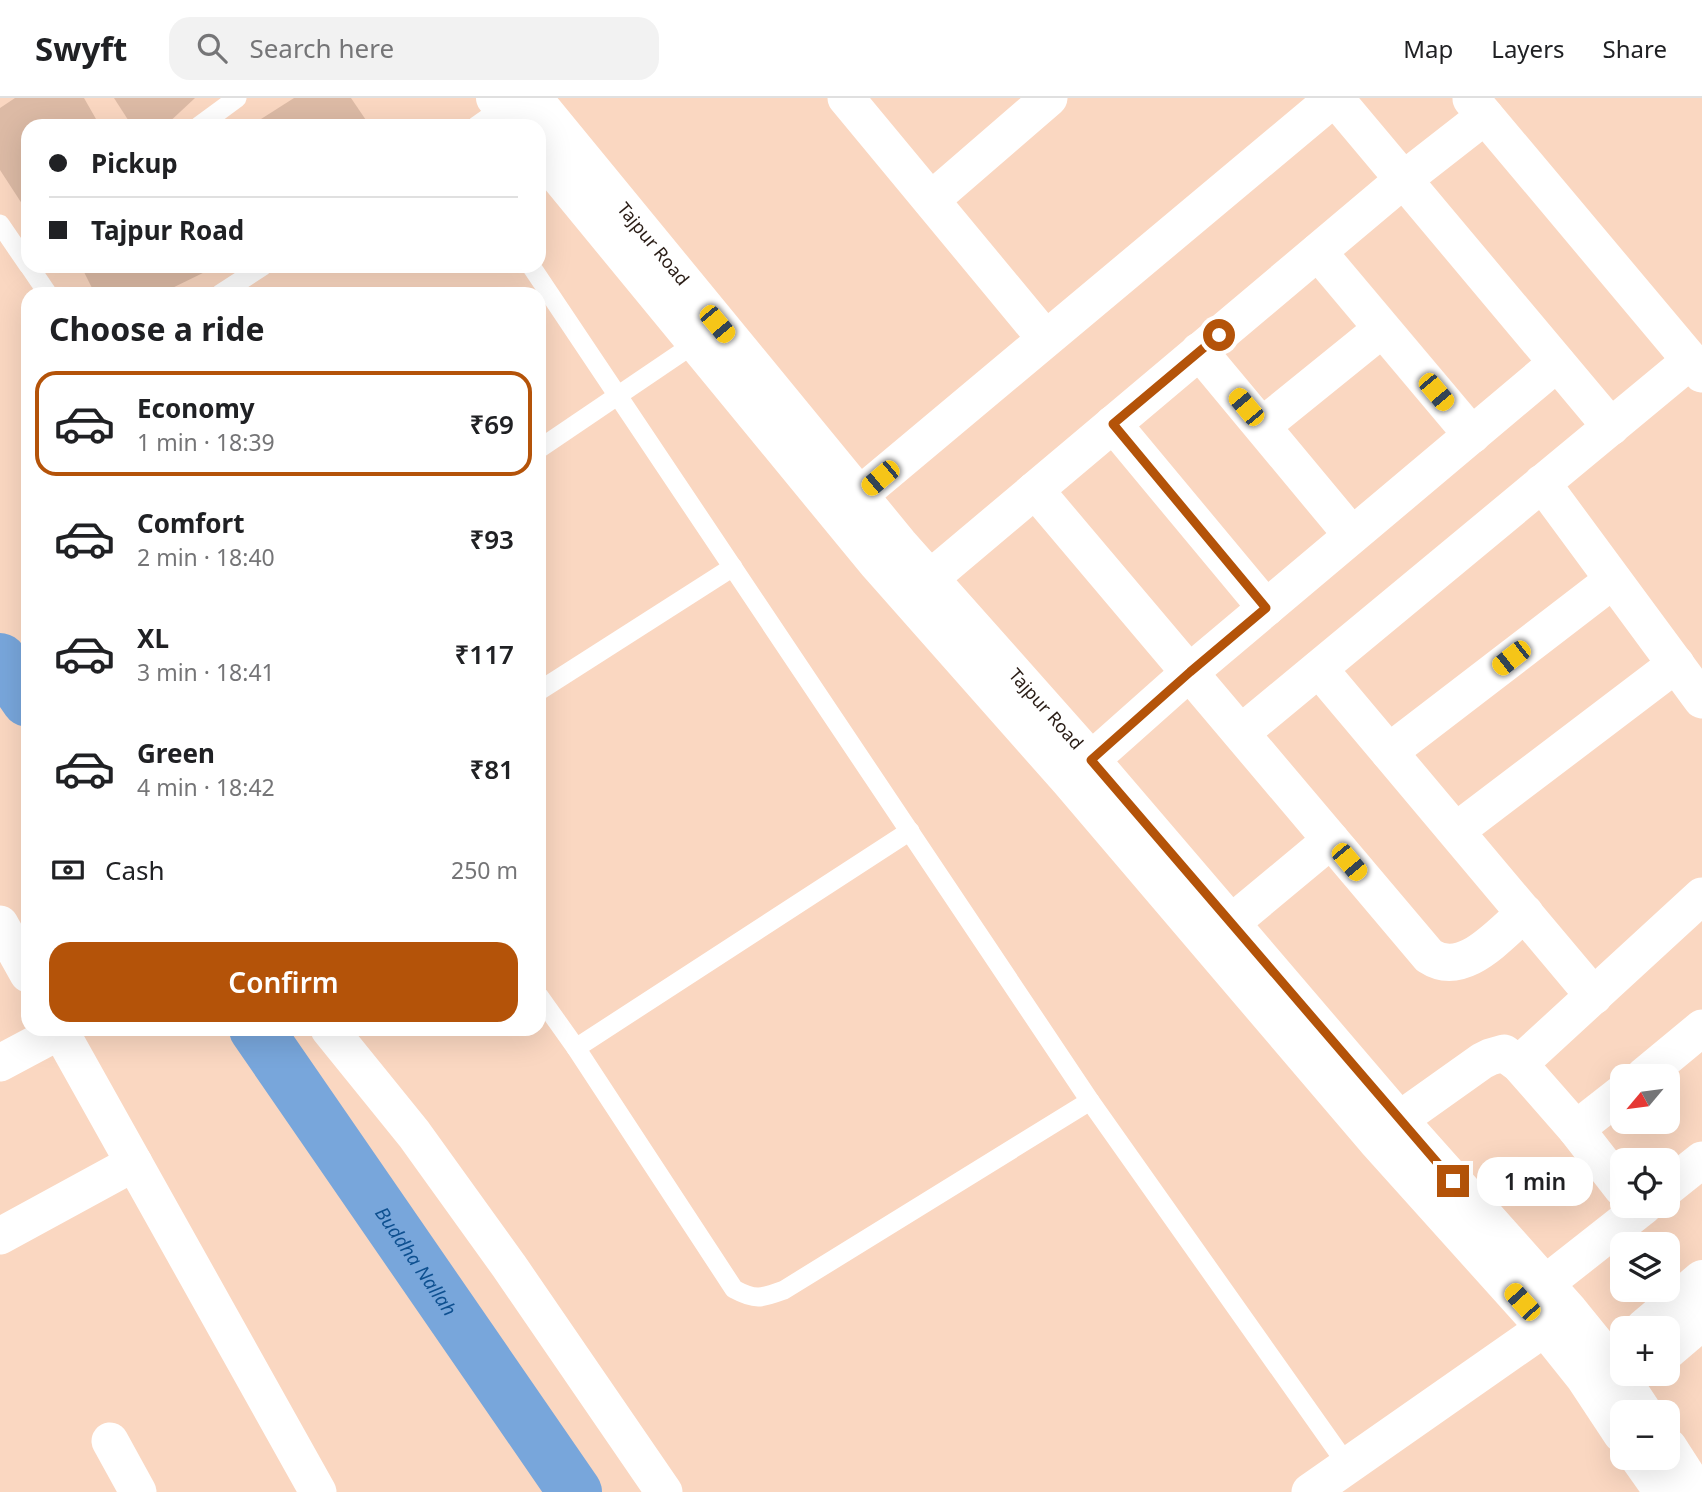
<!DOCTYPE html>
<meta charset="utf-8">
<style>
:root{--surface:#fff;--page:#f2f2f2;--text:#202124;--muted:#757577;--line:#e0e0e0;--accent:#b45309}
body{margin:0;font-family:"Noto Sans",sans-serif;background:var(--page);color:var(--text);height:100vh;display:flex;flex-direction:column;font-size:26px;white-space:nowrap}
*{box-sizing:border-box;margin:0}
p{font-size:23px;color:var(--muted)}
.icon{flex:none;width:38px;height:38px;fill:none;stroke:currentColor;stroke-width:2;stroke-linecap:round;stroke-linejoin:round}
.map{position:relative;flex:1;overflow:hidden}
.panel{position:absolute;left:21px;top:189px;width:525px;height:749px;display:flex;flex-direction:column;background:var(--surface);border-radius:21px;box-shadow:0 7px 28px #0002}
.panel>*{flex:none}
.guide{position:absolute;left:21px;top:21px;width:525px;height:154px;border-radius:21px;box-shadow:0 7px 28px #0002;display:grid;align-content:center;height:154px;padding:0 28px;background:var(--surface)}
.needle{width:46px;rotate:241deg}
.controls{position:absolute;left:1610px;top:966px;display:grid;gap:14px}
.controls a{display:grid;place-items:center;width:70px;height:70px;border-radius:14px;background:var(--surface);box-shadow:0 7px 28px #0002;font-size:35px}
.end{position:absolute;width:32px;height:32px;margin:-16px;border:9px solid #b45309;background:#fff;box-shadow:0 0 0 4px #fff}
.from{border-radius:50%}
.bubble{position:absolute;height:49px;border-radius:21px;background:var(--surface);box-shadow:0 7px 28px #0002;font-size:23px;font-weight:600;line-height:49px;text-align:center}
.car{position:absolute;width:21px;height:42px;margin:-21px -10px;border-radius:9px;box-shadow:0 0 5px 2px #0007;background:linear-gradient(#f5c518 24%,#345 0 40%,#f5c518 0 76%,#345 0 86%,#f5c518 0)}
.guide b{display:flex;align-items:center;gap:24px;height:66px;font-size:26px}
.guide b+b{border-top:2px solid var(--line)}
.guide i{width:18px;height:18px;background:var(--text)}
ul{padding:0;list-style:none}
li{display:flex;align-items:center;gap:21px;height:105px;margin:0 14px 10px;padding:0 14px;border:4px solid transparent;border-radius:21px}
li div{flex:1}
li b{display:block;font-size:26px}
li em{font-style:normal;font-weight:600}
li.on{border-color:var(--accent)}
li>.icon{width:63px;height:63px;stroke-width:1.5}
h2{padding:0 28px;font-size:32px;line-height:84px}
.pay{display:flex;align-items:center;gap:18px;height:77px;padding:0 28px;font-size:26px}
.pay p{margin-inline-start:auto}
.primary-button{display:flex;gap:14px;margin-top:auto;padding:14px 28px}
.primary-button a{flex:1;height:80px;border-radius:21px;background:var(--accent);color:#fff;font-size:28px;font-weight:600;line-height:80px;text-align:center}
header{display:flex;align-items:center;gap:42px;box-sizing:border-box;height:98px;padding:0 35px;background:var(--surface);border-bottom:2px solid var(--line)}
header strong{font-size:33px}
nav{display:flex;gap:38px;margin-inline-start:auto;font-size:24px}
.search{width:490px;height:63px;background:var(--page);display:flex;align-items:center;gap:18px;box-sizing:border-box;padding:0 24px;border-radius:21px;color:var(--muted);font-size:26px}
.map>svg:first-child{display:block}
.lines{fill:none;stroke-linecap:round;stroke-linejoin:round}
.river{stroke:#78a6db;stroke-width:54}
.building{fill:#dcbaa5}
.service{stroke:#fff;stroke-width:19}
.minor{stroke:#fff;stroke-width:37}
.tertiary{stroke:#fff;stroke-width:38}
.secondary{stroke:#fff;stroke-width:38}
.route{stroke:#b45309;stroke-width:9}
.labels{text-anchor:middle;stroke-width:5;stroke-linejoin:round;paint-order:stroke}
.street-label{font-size:18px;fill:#291c15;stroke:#fde7da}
.water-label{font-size:19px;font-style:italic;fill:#0e5090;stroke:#fde7da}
</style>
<header>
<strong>Swyft</strong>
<div class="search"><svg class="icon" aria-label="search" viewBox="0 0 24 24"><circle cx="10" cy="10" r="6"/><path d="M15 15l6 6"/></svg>Search here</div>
<nav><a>Map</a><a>Layers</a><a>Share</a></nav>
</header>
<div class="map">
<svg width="1702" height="1394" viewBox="0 0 1702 1394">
<rect width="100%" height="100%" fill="#fad7c1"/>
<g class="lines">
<g class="river">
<path d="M0,562L28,602"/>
<path id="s1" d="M256,931L575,1394"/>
</g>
</g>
<g class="building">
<path d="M15,0H84L100,28H28V115L0,72V10Z"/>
<path d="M114,0H195L165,28H132Z"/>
<path d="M294,0H351L370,28H250Z"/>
<path d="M81,168H209L211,171L160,196H95Z"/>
</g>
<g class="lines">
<g class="service">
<path d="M199,28L237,0"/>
<path d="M476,28L506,7"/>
<path d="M0,126L28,167"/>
<path d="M29,168L48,196"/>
<path d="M531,168L1090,1003L1348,1368"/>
<path d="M220,196L263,168"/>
<path d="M539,351L694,246"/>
<path d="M539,593L733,469"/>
<path d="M539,898L576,950L734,1191C756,1203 762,1200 784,1192L1090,1003"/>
<path d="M576,950L910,733"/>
</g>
<g class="minor">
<path d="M846,0L1045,240"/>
<path d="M1335,0L1611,329"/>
<path d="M1471,1L1702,276"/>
<path d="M931,102L1049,0"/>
<path d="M1318,154L1472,337"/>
<path d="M1199,253L1352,437"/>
<path d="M1113,326L1266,510"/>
<path d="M1262,328L1382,231"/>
<path d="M1542,385L1702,602"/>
<path d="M1035,392L1429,858C1464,881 1499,836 1525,815"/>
<path d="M837,416L1334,0"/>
<path d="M908,499L1403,82L1485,18"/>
<path d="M1319,571L1594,898"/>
<path d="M1241,635L1690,263"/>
<path d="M1389,654L1613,482"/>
<path d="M1091,662L1190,574L1557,265"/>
<path d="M1456,733L1676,566"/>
<path d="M0,826L28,876"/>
<path d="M1230,826L1331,742"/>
<path d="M59,931L318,1394"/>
<path d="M329,931L414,1036L509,1168L664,1394"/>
<path d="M0,965L60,933"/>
<path d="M1519,966L1702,798"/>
<path d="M1644,978L1702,930"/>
<path d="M1399,1022L1482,963L1490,959L1504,955L1519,966L1576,1031L1622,1090"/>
<path d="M1576,1031L1622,995"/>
<path d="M1668,1089L1702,1062"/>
<path d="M0,1138L134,1065"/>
<path d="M1522,1204L1644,1108"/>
<path d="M110,1343L138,1394"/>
<path d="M1310,1394L1569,1213"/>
</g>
<g class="tertiary">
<path d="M1644,1230L1702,1181"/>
<path d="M1668,1252L1702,1223"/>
</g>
<g class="secondary">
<path d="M495,0L518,28"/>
<path id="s2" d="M533,0L899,446L1091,662L1399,1022L1569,1213L1608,1261L1643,1314"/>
<path d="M539,54L877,465L1069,682L1376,1042L1545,1230L1585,1280L1622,1336"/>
<path d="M1668,1349L1697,1394"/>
<path d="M1639,1360L1663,1394"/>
</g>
</g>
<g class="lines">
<path class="route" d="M1219,237L1113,326L1266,510L1190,574L1091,662L1453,1083"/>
</g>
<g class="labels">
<g class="street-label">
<text dy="6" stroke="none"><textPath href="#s2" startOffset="189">Tajpur Road</textPath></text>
<text dy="6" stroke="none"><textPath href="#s2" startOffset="798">Tajpur Road</textPath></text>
</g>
<g class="water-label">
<text dy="7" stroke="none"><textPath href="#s1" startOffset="282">Buddha Nallah</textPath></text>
</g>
</g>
</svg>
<div class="controls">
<a><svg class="needle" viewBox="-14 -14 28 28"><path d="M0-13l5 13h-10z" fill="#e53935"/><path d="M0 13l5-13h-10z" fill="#757577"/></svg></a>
<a><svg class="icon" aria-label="locate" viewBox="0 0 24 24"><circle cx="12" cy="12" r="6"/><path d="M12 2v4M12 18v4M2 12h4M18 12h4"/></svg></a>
<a><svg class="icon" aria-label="layers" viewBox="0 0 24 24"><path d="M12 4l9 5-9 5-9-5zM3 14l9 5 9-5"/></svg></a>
<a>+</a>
<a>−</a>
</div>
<i class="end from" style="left:1219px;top:237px"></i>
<i class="end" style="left:1453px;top:1083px"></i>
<div class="bubble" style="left:1477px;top:1059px;width:116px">1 min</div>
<i class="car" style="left:717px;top:226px;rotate:140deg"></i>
<i class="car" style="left:1436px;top:294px;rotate:140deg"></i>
<i class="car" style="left:1246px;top:309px;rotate:320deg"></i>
<i class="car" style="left:880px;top:380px;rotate:230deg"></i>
<i class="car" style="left:1511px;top:560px;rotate:232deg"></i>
<i class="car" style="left:1349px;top:764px;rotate:140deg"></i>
<i class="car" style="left:1522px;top:1204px;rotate:318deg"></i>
<div class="guide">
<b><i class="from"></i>Pickup</b>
<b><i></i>Tajpur Road</b>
</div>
<section class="panel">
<h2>Choose a ride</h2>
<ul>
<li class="on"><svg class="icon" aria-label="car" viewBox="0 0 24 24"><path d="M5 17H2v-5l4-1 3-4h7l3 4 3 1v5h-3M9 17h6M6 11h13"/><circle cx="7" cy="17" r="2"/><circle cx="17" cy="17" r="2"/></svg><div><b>Economy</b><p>1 min · 18:39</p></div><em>₹69</em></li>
<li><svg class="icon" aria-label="car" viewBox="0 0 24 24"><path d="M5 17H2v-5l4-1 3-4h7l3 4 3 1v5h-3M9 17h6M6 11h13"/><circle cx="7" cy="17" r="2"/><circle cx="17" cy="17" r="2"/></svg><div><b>Comfort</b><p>2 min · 18:40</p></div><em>₹93</em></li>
<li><svg class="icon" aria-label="car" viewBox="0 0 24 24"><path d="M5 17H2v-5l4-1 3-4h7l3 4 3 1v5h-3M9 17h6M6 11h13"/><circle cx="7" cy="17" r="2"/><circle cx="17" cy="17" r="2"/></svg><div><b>XL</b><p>3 min · 18:41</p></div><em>₹117</em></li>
<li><svg class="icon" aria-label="car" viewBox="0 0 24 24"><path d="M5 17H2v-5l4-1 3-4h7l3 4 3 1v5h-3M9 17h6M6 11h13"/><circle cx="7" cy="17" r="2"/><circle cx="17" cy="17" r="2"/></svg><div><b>Green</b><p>4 min · 18:42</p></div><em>₹81</em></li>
</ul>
<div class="pay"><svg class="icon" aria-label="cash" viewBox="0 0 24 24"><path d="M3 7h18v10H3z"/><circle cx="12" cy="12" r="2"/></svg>Cash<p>250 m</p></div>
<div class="primary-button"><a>Confirm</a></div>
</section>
</div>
